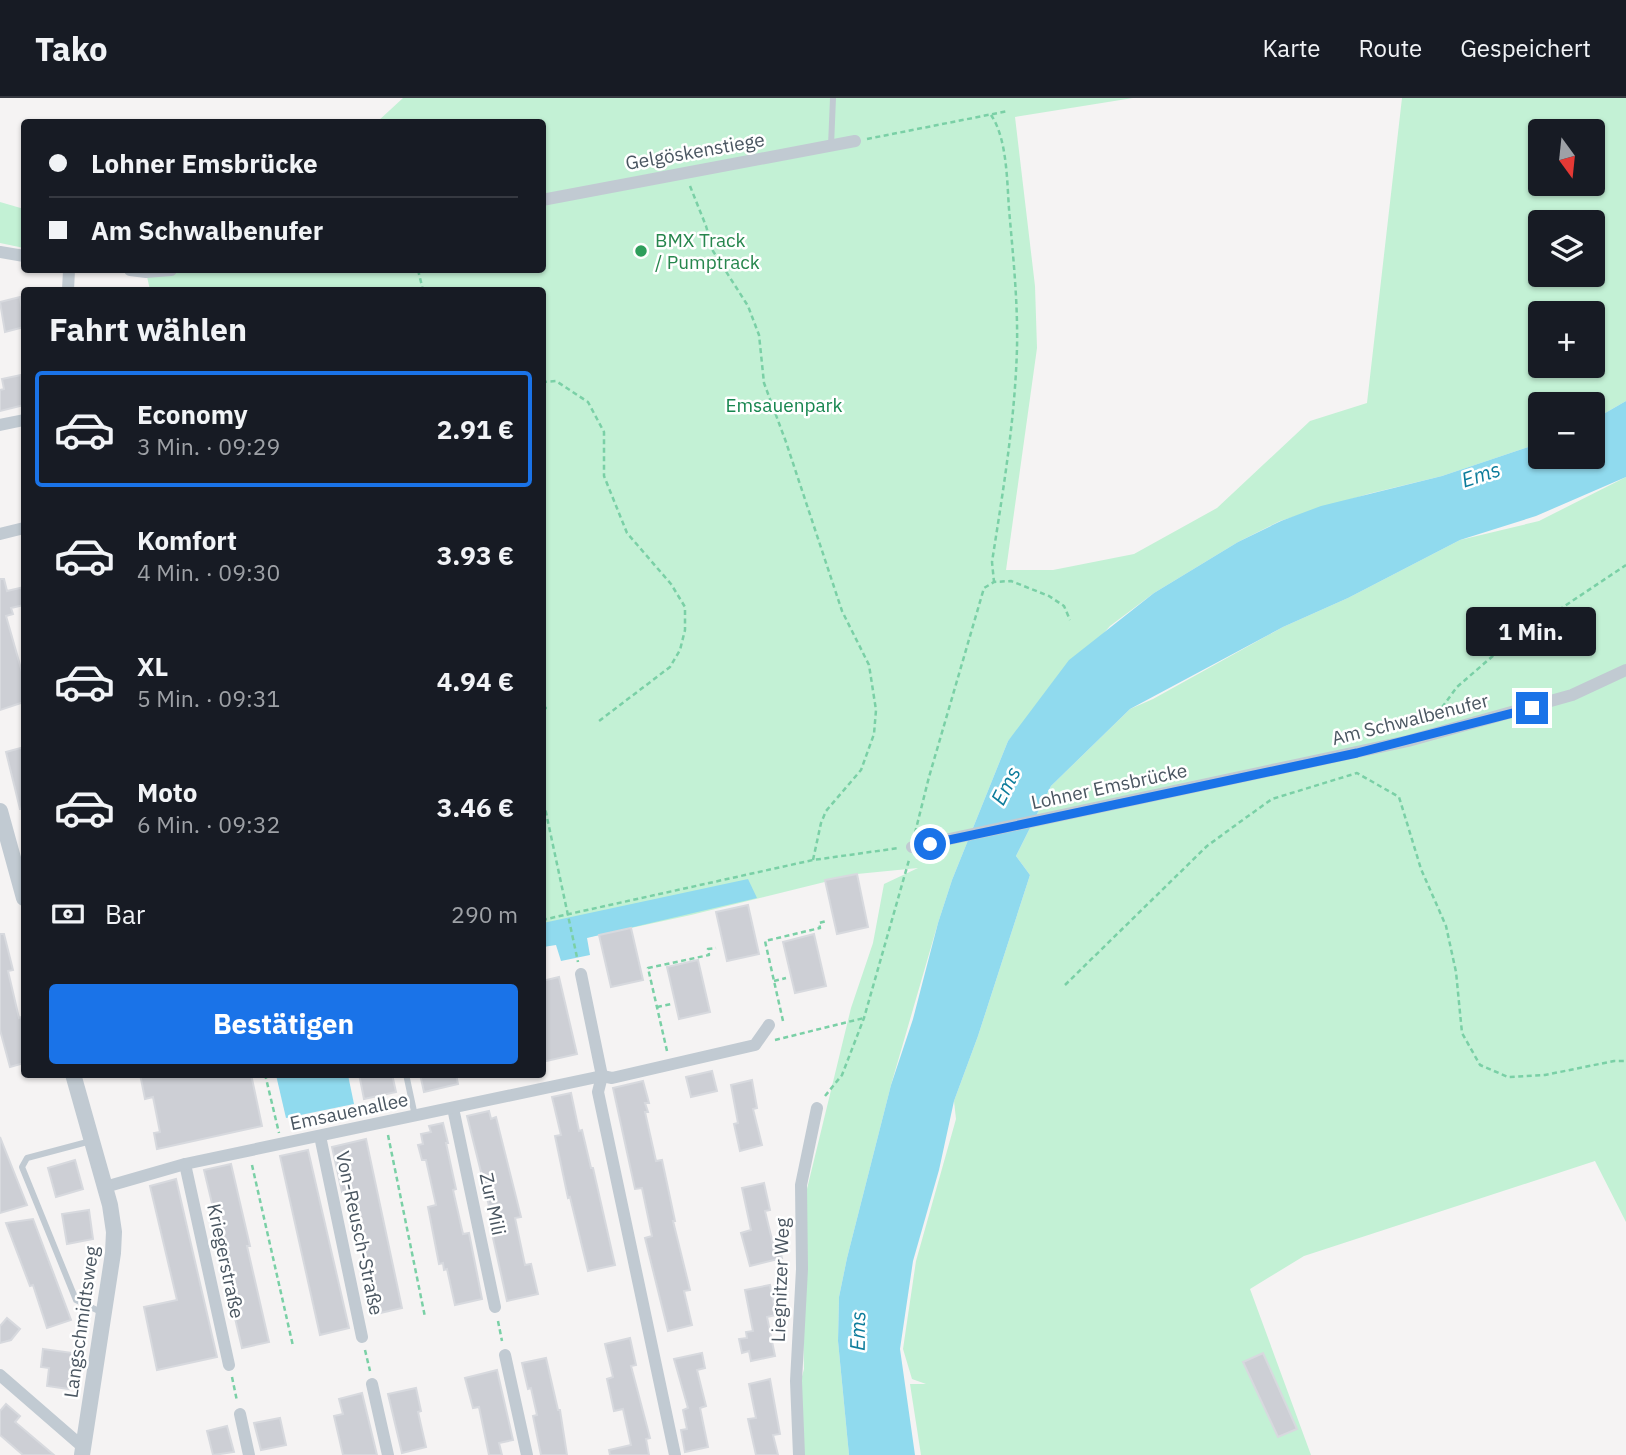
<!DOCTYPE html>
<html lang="de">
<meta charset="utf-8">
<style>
:root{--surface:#171b24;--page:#20242c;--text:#f1f3f6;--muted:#9ea1a6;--line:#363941;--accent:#1a73e8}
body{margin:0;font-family:"IBM Plex Sans",sans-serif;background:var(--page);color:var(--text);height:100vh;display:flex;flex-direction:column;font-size:26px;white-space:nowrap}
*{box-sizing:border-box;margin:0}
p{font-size:23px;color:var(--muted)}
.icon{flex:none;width:38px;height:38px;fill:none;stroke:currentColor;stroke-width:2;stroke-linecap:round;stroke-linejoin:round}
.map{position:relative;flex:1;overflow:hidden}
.side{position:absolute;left:21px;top:189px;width:525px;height:791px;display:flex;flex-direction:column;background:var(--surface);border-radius:7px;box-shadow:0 2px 5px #0004}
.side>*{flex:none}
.guide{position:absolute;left:21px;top:21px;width:525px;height:154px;border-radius:7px;box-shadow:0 2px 5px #0004;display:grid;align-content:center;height:154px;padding:0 28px;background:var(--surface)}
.needle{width:46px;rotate:165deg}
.fabs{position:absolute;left:1528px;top:21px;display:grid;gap:14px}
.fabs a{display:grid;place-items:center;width:77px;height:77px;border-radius:7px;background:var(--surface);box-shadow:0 2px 5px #0004;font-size:35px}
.end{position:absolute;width:32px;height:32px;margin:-16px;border:9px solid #1a73e8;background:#fff;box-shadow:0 0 0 4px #fff}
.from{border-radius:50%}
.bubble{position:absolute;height:49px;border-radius:7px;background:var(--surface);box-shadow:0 2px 5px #0004;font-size:23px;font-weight:800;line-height:49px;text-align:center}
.guide b{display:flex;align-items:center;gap:24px;height:66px;font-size:26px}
.guide b+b{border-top:2px solid var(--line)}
.guide i{width:18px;height:18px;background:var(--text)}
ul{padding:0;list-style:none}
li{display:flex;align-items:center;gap:21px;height:116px;margin:0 14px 10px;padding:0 14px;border:4px solid transparent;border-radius:7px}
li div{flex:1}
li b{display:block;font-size:26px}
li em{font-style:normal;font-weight:800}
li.active{border-color:var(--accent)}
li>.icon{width:63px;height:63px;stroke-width:1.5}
h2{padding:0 28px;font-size:32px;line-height:84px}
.pay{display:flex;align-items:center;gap:18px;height:77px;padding:0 28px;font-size:26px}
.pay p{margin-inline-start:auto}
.action{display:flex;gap:14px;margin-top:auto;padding:14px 28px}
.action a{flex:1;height:80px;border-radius:7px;background:var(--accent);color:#fff;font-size:28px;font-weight:800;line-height:80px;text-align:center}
header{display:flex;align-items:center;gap:42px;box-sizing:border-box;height:98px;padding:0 35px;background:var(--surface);border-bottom:2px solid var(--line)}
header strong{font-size:33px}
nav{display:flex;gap:38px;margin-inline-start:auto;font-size:24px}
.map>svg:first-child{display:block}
.green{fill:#c3f1d5;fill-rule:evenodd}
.water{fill:#90daee}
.building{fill:#cdcfd5;stroke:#d7d9de;stroke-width:2}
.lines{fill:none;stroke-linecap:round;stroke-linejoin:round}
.path{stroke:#7ad0a6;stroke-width:2.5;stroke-dasharray:5 3.5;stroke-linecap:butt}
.service{stroke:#c1cad2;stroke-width:6}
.minor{stroke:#c1cad2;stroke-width:12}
.tertiary{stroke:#c1cad2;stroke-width:16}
.route{stroke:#1a73e8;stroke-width:9}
.leisure-dot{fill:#2e9e5b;stroke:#fff;stroke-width:2.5}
.labels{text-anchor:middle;stroke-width:5;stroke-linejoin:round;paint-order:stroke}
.street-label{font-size:19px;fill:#4a5661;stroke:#fff}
.leisure-label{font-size:19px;fill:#27864d;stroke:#fff;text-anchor:start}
.park-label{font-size:19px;fill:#17864f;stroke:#fff}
.water-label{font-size:21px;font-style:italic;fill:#0c7c9b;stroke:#fff}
</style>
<header>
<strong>Tako</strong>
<nav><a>Karte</a><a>Route</a><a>Gespeichert</a></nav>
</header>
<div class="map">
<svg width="1626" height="1357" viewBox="0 0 1626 1357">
<rect width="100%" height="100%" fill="#f5f3f3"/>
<g class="green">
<path d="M403,0H1133L1015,19L1035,188L1037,250L1006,472H1053L1134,456L1217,410L1310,323L1367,305L1402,0H1626V303L1593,322L1592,306H1540V345L1442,378L1368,396L1280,423L1238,444L1154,495L1110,528L1008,643L952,782L938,825L891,987L847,1160L839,1199L838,1243L849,1357H803L800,1286L804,1271L802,1198L806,1095L851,910L873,845L884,786L918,770L857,776L691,817L543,849L542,192H150L146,174L133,172H542V24H377ZM1540,33H1592V86H1540ZM1540,124H1592V177H1540ZM1540,215H1592V268H1540Z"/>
<path d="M0,104L24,111V150L0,145Z"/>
<path d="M1626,379V1124L1595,1063L1304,1158L1250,1191L1311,1357H921L910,1286H926L912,1281L903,1251L916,1163L956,1021L954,1003L978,938L1030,777L1016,758L1051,688L1130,611L1153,601L1283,529L1348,500L1460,442L1539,423Z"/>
</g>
<g class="water">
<path d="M1626,303V379L1536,418L1460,442L1348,500L1283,529L1130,611L1051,688L1016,758L1030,777L978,938L954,1003L939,1072L913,1163L900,1251L915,1357H849L838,1243L839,1199L847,1160L891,987L913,921L938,825L952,782L1008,643L1069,562L1154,495L1238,444L1281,423L1321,408L1442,378L1540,345V359H1592L1593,322Z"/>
<path d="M748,781L757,800L587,840L590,857L561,863L556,847L543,849V825Z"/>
<path d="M276,977H348L354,1006L286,1020Z"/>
</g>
<g class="building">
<path d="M20,199L24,229L5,234L0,204Z"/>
<path d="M21,277L24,307L0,313V292L4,291L2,281Z"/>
<path d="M0,481H4L7,493L24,489V507L11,510L13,516L6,518L24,581V604L0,612Z"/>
<path d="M24,649V711H20L6,654Z"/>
<path d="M857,776L868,829L837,836L825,782Z"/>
<path d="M748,807L759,856L727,863L716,814Z"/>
<path d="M631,830L643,882L611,889L599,837Z"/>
<path d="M0,836H4L13,872L8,873L19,920L24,918V965L10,969L0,932Z"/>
<path d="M814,836L826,888L795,895L783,844Z"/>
<path d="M698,862L710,914L679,921L667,869Z"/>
<path d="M559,879L577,956L542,964V883Z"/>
<path d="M712,973L717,993L691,999L686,979Z"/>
<path d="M140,976H251L262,1028L157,1051L154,1035L160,1034L153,999L145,1001Z"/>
<path d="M359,976H392L396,994L364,1001Z"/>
<path d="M420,976H456L458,986L424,994Z"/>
<path d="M752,982L757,1010L753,1011L762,1047L740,1053L734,1026L738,1025L731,987Z"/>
<path d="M643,983L649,1005H645L648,1014H645L656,1063L662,1062L675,1123H673L690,1192L684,1193L692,1227L668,1233L645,1140L652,1138L642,1090L635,1091L613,990Z"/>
<path d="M571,995L579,1033L582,1032L591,1070H593L615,1167L588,1173L570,1099L568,1100L555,1038L561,1037L552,999Z"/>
<path d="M489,1013L491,1021L496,1019L521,1119L515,1120L525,1167L531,1166L538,1196L507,1203L491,1131L494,1130L483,1082L467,1018Z"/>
<path d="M443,1025L448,1045H446L456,1091L453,1092L463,1136L469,1135L482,1201L455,1207L447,1171L444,1172L443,1165L439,1166L428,1109L436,1107L426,1062H422L418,1047L423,1046L421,1036L431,1034L429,1028Z"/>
<path d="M0,1039L27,1107L0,1115Z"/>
<path d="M366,1041L402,1210L376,1216L347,1093L342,1094L332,1049Z"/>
<path d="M308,1052L349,1230L320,1237L280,1058Z"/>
<path d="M75,1062L83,1091L56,1099L48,1070Z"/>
<path d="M231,1066L250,1148H247L269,1244L242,1250L224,1173L228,1172L204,1072Z"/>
<path d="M176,1081L217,1259L157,1272L144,1209L177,1202L150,1088Z"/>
<path d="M764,1085L770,1112L765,1113L774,1150L779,1149L782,1160L750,1168L741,1135L751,1132L742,1090Z"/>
<path d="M89,1112L93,1141L67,1146L62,1116Z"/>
<path d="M33,1121L71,1222L47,1230L33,1187L30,1188L6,1125Z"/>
<path d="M770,1187L776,1217L767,1219L775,1258L751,1263L749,1253L742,1255L739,1241L747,1240L746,1234L753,1233L745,1192Z"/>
<path d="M7,1220L20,1231L11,1242L0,1245V1228Z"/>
<path d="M630,1240L636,1267L631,1268L650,1340L646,1341L649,1357H610L609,1352L631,1347L623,1311L614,1313L607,1281L613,1279L605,1246Z"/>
<path d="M43,1251L73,1255L69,1291L47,1288L49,1270L41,1269Z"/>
<path d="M702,1255L705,1270L697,1272L706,1308L700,1310L708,1349L685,1354L681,1332L687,1331L683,1312L688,1310L674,1261Z"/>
<path d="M1263,1255L1297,1331L1278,1339L1243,1264Z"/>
<path d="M546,1260L558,1312H560L567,1357H541L533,1318L537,1317L531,1290L528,1291L522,1265Z"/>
<path d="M497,1272L513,1342L499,1345L502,1357H489L479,1309L473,1310L465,1280Z"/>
<path d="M770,1281L780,1336L773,1337L778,1357H756L748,1321L756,1320L749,1286Z"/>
<path d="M416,1290L421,1313L418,1314L426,1349L402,1355L388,1296Z"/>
<path d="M362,1295L377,1357H343L334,1318L343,1316L339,1301Z"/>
<path d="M6,1306L20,1318L15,1324L54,1357H23L0,1337V1313Z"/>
<path d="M280,1320L286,1347L261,1352L254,1325Z"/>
<path d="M227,1328L234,1354L213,1357L207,1333Z"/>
</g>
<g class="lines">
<g class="path">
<path d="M991,17C1007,40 1007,83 1009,111C1013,157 1018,204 1017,250C1015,322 1003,393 992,464L994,484"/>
<path d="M867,41L1008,13"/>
<path d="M690,88L706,128L713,153L748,208L759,237L764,285L786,344L842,513L869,567L876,612L874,636L861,672L826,713L821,725L813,762"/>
<path d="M418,172L423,192"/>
<path d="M542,284L556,283L588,304L604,334V378L627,435L671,486L685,509V532L680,552L670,569L599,623"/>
<path d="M542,610H548"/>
<path d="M1432,623L1457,589L1502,550L1626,467"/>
<path d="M542,696L578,864"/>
<path d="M915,735L929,679L984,490L994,484L1011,483L1049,498L1064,508L1070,522"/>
<path d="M542,822L813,762L899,750"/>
<path d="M774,883L786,880"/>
<path d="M1065,887L1207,748L1244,721L1272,701L1357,675L1399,699L1421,771L1446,828L1456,874L1462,935L1480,967L1508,979L1545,977L1614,963H1626"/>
<path d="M657,909L671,906"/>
<path d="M783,923L765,843L820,830L819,825L827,823"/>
<path d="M775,942L864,920"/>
<path d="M667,953L648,870L709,857L708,851L716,850"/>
<path d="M265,976L279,1035"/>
<path d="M825,998L842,977L864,920L909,762"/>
<path d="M388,1037L425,1219"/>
<path d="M252,1067L293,1248"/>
<path d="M498,1223L502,1243"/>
<path d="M365,1252L370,1273"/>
<path d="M232,1279L237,1303"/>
</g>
<g class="service">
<path d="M831,48L833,0"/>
<path d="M406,976L415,1018"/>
<path d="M91,1043L27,1060L22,1069L76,1202L103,1215"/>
</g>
<g class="minor">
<path d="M542,102L855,43"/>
<path d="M0,154L24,158"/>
<path d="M130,172L146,174L171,172"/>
<path d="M68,192L69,172"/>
<path d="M0,327L24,322"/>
<path d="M0,436L24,430"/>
<path d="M912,749L1408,643L1572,597L1626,572"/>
<path d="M581,876L602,978L598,994L675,1357"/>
<path d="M453,1010L495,1209"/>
<path d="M320,1038L362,1239"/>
<path d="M185,1066L229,1267"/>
<path d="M105,1089L185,1066L602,978L612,980L755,947L769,927"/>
<path d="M505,1257L527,1357"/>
<path d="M0,1277L84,1350"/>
<path d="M372,1286L388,1357"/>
<path d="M240,1316L249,1357"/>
<path d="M799,1357L796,1283L802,1171L801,1087L817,1010"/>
</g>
<g class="tertiary">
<path d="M0,713L24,800"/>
<path d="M73,976L110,1107L114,1134L113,1155L82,1357"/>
</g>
</g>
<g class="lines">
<path class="route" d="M930,746L1357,655L1532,610"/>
</g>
<circle class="leisure-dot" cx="641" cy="153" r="7"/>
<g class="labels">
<g class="street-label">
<text transform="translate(695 53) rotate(-10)" y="7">Gelgöskenstiege</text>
<text transform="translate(1410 621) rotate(-14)" y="7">Am Schwalbenufer</text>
<text transform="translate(1109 688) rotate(-12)" y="7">Lohner Emsbrücke</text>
<text transform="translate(349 1013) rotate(-12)" y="7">Emsauenallee</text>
<text transform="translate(493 1106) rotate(78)" y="7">Zur Mili</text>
<text transform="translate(360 1135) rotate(78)" y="7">Von-Reusch-Straße</text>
<text transform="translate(226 1163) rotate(78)" y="7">Kriegerstraße</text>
<text transform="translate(780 1182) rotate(-88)" y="7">Liegnitzer Weg</text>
<text transform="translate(81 1224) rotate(-82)" y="7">Langschmidtsweg</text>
</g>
<g class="leisure-label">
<text x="655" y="149">BMX Track<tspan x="655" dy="22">/ Pumptrack</tspan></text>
</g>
<g class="park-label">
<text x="784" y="314">Emsauenpark</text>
</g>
<g class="water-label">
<text transform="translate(1481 377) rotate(-18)" y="7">Ems</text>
<text transform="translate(1006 688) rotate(-63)" y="7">Ems</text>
<text transform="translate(858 1233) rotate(-89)" y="7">Ems</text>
</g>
</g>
</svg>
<div class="fabs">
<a><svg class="needle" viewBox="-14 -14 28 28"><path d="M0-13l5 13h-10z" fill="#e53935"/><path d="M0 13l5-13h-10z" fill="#9ea1a6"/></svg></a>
<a><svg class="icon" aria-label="layers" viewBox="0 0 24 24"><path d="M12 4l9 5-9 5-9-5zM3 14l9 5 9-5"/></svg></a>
<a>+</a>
<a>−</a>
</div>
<i class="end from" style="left:930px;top:746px"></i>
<i class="end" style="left:1532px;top:610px"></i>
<div class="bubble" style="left:1466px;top:509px;width:130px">1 Min.</div>
<div class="guide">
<b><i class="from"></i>Lohner Emsbrücke</b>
<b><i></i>Am Schwalbenufer</b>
</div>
<section class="side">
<h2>Fahrt wählen</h2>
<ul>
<li class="active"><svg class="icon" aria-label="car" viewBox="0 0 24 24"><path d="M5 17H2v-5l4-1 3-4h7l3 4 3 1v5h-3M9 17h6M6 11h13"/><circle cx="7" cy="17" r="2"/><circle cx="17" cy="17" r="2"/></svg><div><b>Economy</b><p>3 Min. · 09:29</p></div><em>2.91 €</em></li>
<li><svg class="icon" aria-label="car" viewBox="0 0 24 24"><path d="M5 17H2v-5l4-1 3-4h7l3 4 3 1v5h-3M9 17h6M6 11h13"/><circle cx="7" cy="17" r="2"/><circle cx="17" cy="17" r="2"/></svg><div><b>Komfort</b><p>4 Min. · 09:30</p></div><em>3.93 €</em></li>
<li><svg class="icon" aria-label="car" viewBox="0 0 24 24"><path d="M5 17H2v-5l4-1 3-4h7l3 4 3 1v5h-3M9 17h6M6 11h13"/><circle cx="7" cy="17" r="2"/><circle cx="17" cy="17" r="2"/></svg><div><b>XL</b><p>5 Min. · 09:31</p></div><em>4.94 €</em></li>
<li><svg class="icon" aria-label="car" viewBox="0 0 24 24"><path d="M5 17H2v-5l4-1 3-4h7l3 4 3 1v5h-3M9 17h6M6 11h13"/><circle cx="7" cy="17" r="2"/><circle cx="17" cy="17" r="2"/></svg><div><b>Moto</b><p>6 Min. · 09:32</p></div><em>3.46 €</em></li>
</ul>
<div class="pay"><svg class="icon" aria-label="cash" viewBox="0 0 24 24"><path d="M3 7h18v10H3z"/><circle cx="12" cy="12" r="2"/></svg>Bar<p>290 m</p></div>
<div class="action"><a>Bestätigen</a></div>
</section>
</div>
